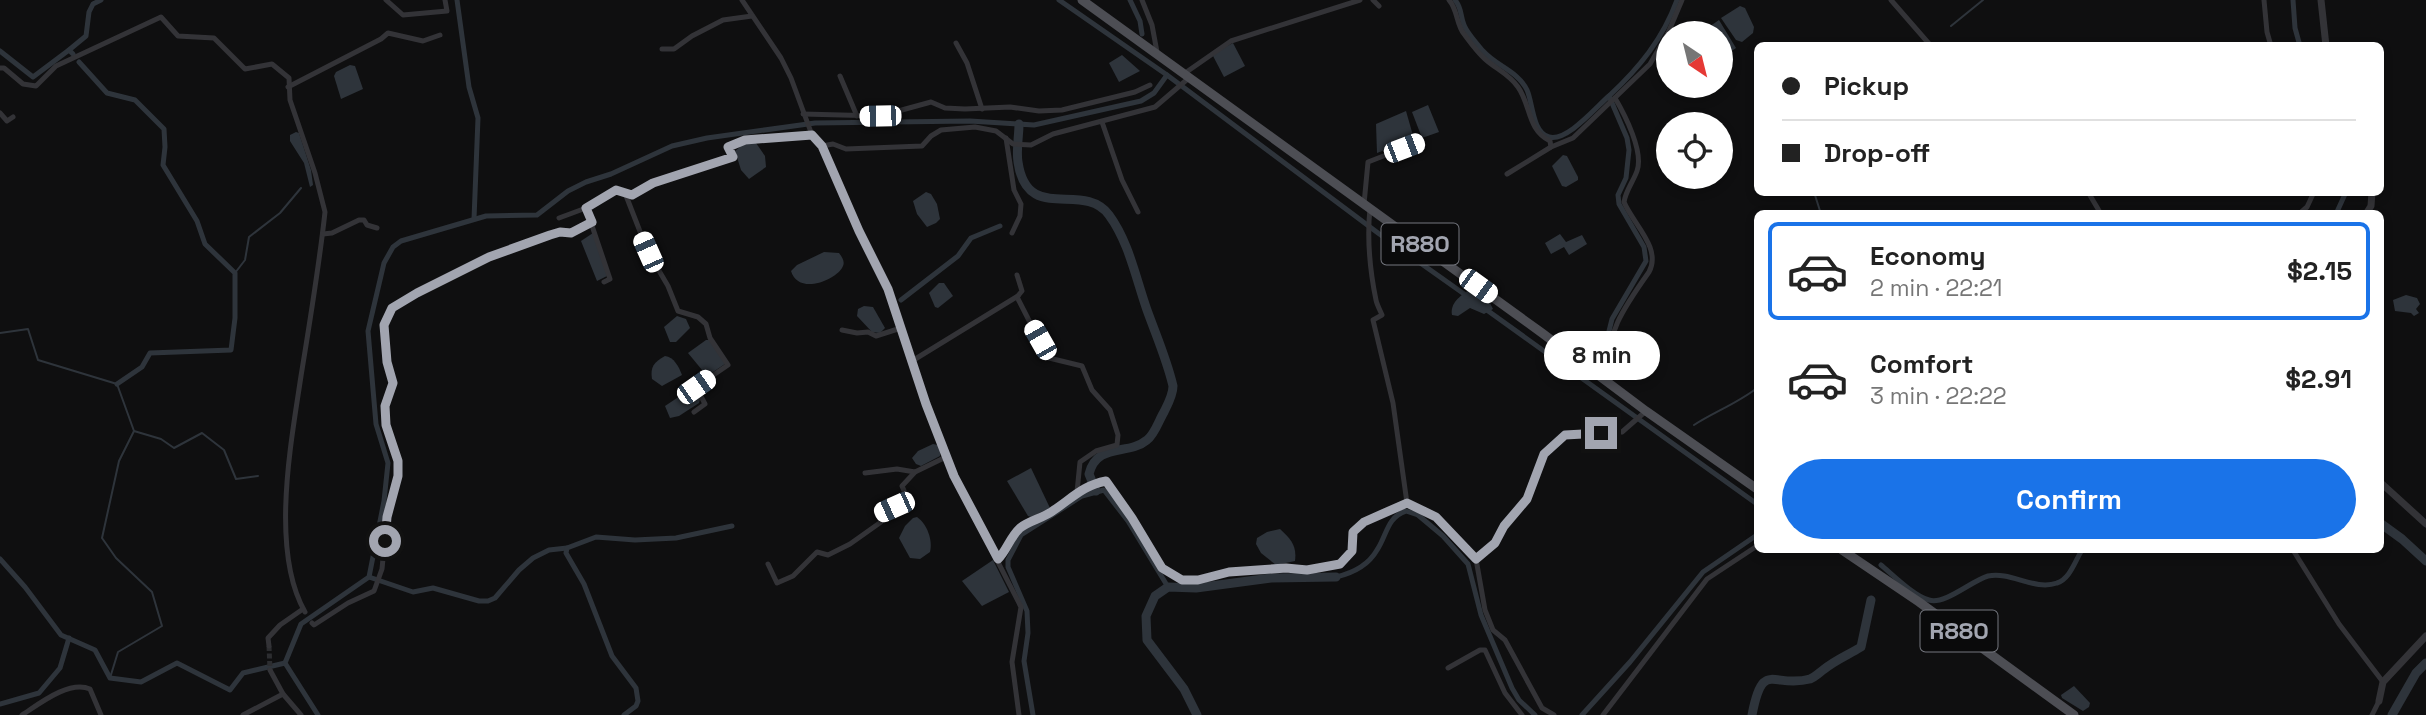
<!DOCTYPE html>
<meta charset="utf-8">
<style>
:root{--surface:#fff;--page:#f2f2f2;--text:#222;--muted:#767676;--line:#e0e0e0;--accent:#1a73e8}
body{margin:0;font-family:"Space Grotesk",sans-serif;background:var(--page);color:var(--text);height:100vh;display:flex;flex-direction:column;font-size:26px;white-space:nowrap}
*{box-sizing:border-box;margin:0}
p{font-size:23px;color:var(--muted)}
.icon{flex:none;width:38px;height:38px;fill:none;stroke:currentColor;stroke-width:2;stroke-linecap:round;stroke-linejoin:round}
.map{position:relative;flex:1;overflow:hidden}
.panel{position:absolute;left:1754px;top:210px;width:630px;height:343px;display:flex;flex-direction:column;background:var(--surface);border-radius:10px;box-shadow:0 4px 10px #0003}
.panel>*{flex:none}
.banner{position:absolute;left:1754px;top:42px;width:630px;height:154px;border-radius:10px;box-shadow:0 4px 10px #0003;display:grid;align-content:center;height:154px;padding:0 28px;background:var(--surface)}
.needle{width:46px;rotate:145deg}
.tools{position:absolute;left:1656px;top:21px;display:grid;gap:14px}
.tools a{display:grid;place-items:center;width:77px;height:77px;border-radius:50%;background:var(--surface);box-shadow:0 4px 10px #0003;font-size:35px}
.end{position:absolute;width:32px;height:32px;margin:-16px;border:9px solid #a2a5b0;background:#111;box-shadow:0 0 0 4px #111}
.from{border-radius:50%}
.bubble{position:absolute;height:49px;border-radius:24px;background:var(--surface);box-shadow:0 4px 10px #0003;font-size:23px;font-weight:600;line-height:49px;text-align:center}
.car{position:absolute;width:21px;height:42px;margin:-21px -10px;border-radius:9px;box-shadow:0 0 5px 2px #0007;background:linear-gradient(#fff 24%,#345 0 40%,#fff 0 76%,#345 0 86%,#fff 0)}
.banner b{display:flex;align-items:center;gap:24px;height:66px;font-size:26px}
.banner b+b{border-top:2px solid var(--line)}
.banner i{width:18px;height:18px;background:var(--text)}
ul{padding:12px 0 0;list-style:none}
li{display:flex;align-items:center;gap:21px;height:98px;margin:0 14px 10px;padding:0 14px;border:4px solid transparent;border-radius:10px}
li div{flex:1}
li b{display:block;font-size:26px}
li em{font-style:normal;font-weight:600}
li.current{border-color:var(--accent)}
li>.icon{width:63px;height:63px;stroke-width:1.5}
.primary-button{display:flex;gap:14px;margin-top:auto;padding:14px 28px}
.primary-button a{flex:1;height:80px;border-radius:42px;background:var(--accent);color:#fff;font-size:28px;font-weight:600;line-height:80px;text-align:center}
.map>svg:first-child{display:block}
.water{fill:#2e343b}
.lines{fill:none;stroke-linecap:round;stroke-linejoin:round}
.stream{stroke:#2e343b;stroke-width:2}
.canal{stroke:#2e343b;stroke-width:5}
.river{stroke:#2e343b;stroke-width:9}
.minor-tunnel{stroke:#2c2d30;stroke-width:5;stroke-dasharray:5 2.5;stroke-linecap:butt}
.minor{stroke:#333337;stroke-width:5}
.tertiary{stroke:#333337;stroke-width:7}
.primary{stroke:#4d4e54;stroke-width:9}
.route{stroke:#a2a5b0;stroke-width:9}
.labels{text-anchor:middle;stroke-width:7;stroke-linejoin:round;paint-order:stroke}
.shield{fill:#0a0a0b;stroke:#74767e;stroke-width:2}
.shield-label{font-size:24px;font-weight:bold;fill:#a2a5b0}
</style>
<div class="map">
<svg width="2426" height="715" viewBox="0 0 2426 715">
<rect width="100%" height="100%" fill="#0f0f10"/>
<g class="water">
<path d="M1740,6L1745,8L1754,27L1753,33L1742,42L1736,40L1721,18Z"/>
<path d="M1719,20L1736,48L1720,59V33H1704L1703,31Z"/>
<path d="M1233,43L1245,66L1224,77L1212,54Z"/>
<path d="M1122,55L1140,71L1119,82L1109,63Z"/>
<path d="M350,65L355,66L363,89L341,99L334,76L336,72Z"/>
<path d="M1428,105L1439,132L1422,138L1412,112Z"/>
<path d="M1406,111L1414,139L1377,153L1376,124Z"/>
<path d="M296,132L299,133L311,170L313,185L310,187L304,163L290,141V135Z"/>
<path d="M745,143H756L765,156L766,167L749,179L741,170L735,151Z"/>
<path d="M1563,155L1567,156L1578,177V180L1566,187L1562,186L1552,166Z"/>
<path d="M926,192L931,194L937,204L940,219L936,223L927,227L917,214L913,201Z"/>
<path d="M593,233L607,276L597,281L581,241Z"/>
<path d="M1560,234L1566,242L1582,235L1587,244L1569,255L1564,247L1551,254L1545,243Z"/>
<path d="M824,252L839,253C842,257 846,262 842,268C834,281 798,295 791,271L797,265Z"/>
<path d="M939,283H944L953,296L938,308L935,307L929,293Z"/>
<path d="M1469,290L1490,303L1493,309L1484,314L1470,308L1458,316L1452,315C1450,303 1460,296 1469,290Z"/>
<path d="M2406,295L2417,298L2420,304L2416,309L2419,313L2414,316L2411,313L2395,311L2393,300Z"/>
<path d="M864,306L873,307L885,328L880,333L872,332L857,316L858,309Z"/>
<path d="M677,316L686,319L690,328L676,342H670L664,327Z"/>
<path d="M706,340H709L725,364L707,376L688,353Z"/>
<path d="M665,356C674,357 679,367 682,375L662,386L652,379C650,367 654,362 665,356Z"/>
<path d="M689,390H693L700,399L699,403L679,416L670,418L665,406Z"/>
<path d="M933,444L938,445L941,450L940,456L921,466L916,464L912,458L918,451Z"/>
<path d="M1031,468L1050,508L1031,517L1028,516L1007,481Z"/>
<path d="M913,518L917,517C927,524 933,540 930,552L920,559L910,558L899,538L905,526Z"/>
<path d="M1280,529C1291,539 1297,546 1295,561L1276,565L1261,553L1256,544L1257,538L1267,532Z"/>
<path d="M993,560L1009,592L982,606L962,581Z"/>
<path d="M2074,686L2090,703L2089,707L2083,711L2062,698L2061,695Z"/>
</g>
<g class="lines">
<g class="stream">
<path d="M1951,26L1983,0"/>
<path d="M1814,192L1821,214"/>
<path d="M235,273L245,260L249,237L280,213L301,188"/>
<path d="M0,333L28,329L38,360L117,384L134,431L119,461L102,538L116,558L152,592L162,626L118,652L110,678"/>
<path d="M1694,425C1714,412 1738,403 1757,388"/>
<path d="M134,431L161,439L174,448L202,433L224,450L236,479L258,476"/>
</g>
<g class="canal">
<path d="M457,0L469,87L478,118L474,219"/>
<path d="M1059,0L1167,75L1378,233L1467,296"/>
<path d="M1130,0L1140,21L1142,34"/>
<path d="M1455,0C1462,8 1460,15 1464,25C1467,33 1477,44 1483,51C1496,66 1518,71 1527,90C1533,103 1532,132 1549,137C1567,142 1596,107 1609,96"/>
<path d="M2293,0L2295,28L2300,46"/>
<path d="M69,50L86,36L89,12L93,4L101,0"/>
<path d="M0,51L33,77L69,50L73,54"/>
<path d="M79,62L107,93L135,100L164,129L165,147L163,165L197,221L205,244L235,273V318L231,350L150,353L142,367L117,384"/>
<path d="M2336,214L2346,192"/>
<path d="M901,300L958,256L971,238L1000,226"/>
<path d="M1484,308L1757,504"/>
<path d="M1599,371L1612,319L1646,261L1644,247L1619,204L1618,195L1626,178L1629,150L1627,138L1609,96C1639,68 1663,39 1677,0"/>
<path d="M0,559L25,587L61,635L95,650L110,678L141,682L177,663L230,690L243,673L285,663"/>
<path d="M1881,565C1893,575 1914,596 1929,600C1945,605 1971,581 1988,576C2011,571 2034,591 2057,583C2070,579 2075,561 2082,550"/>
<path d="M369,577L413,592L433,588L479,601H488L495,598L519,570L533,558L549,550L567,548"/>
<path d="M1336,577C1353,573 1368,566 1377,550C1387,535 1387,517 1406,511L1418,515L1443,536L1468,564L1481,615L1512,688L1519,700L1535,715"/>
<path d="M0,704L39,693L60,668L69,638"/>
<path d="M318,715L285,663L301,624L369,577L384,501L388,463L376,424L368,331L384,263L393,247L401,241L486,216L537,215L568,191L586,182L611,174L672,146L707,138L815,123L970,121L1034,125L1141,101L1154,93L1167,75"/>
<path d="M624,715L636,706L638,701L636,688L612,656L584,584L566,553L567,548L596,537L635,540L676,538L732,526"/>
<path d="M1033,715L1024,661L1028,633L1027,611L1008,567V560L1021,535L1082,496L1104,490L1128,521L1168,587"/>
<path d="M1582,715L1630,662L1703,572L1757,535"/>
</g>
<g class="river">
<path d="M1019,124C1019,136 1016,150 1018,162C1027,225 1083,180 1109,215C1129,242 1136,279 1147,310C1156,335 1167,360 1173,386C1173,395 1168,404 1164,412C1159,420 1155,434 1147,440C1128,456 1097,442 1089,474L1096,491"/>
<path d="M2380,523L2402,539L2426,561"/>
<path d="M1197,715L1184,689L1147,640L1146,616L1155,596L1168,587L1196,588L1271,578L1336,577"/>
<path d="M1752,715C1763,658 1773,689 1810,679C1815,677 1819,673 1823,670C1835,660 1848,655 1861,647L1871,600"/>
<path d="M2392,715L2416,673L2426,663"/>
</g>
<path class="minor-tunnel" d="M269,646L270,670"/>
<g class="minor">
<path d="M386,0L403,15L447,11L445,0"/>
<path d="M742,0L781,58L791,78L812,135L822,146L833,144L846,149L922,146L931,136L941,130L975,127L996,131L1013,144L1031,145L1053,134L1155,107L1190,77"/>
<path d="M1142,0L1152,25L1157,52"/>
<path d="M1373,0L1379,6"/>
<path d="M1449,0C1458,10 1456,24 1464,34C1470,42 1477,52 1485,59C1496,69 1509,74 1518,87C1531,105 1527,130 1550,141L1551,147"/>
<path d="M1891,0L1931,46"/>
<path d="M2264,0L2267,32L2271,46"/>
<path d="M1668,33L1682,0"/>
<path d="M956,43L967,63L982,109"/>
<path d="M662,49H674L692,36L723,20L752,16"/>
<path d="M0,68H4L23,84L36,86L56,66L161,17L178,36L214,38L245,69L272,64L289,78L290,100L315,173L325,212C319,267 310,321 301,376C291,443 270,551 305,612"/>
<path d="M1185,73L1231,41L1360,0"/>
<path d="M840,76L857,116"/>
<path d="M288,87L381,39L388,33L423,41L440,35"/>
<path d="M0,113L7,121L13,117"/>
<path d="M803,114L880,116L931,102L945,108L965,109L1010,107L1039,111L1062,110L1135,92L1150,85"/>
<path d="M1102,122L1122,180L1138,212"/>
<path d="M1006,138L1014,190L1021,204L1020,216L1012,233"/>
<path d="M822,146L859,231L888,289L926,404L954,476L1021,607L1012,662L1019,715"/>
<path d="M1507,174L1551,147L1573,138L1650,64L1668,33"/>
<path d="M2088,192L2101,214"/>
<path d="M625,193L648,252L668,286L678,311L698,317L706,324L710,338L728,365L696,387L705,404L694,412"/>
<path d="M1364,204L1368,162L1422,141"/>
<path d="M586,208L610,279L604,282"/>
<path d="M1370,208C1367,238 1370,271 1376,300C1377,305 1380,310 1382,315L1373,320L1393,403L1407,503"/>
<path d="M2299,214L2307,207L2314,192"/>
<path d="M559,218L586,208L616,190L632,195L653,183L733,157L728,147L745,140L812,135"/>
<path d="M323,234L332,233L359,220H364L367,225L377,228"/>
<path d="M1017,275L1022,291L1017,297L1039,340L1045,357L1082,366L1092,390L1110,410L1118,435L1117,445L1096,451L1080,462L1077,492"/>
<path d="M842,330L857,333L868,332L876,336L901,328"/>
<path d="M912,361L1018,296"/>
<path d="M1605,380C1607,332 1622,310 1649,272C1662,248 1633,224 1624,202C1626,190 1633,182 1637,171C1644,152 1625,115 1615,98"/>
<path d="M865,473L897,469L915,472"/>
<path d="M2293,550L2339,624L2383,682"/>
<path d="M998,559C1007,550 1010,537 1020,528C1030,520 1044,517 1054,510C1072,498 1084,485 1106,481L1132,518L1162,568L1182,580H1198L1229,572L1286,568L1307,570L1340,564L1351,551L1353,532L1364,521L1407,503L1436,517L1476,559L1485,610L1493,630L1505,640L1542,708L1554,715"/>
<path d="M1476,559L1495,543L1504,526L1527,499L1544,454L1565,435L1622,432L1646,411"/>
<path d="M768,564L777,583L793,576L817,552L828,555L850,544L881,522L880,513L908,500L902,486L915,472L948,456"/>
<path d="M312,623L314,625L348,603L374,591L382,569L387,517L398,476V461L386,425L385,406L390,395L393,383L387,362L384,325L392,308L417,293L489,257L550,235L560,232L571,233L592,222"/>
<path d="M269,646L268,638L280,625L303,609"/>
<path d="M1448,668L1480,650H1485L1505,693L1522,715"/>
<path d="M283,694L301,715"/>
<path d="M22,715C39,704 69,680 90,689L101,715"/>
<path d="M243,715L283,694L270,670"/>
<path d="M1603,715L1707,579L1757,546"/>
<path d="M2372,715L2379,701"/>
</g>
<g class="tertiary">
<path d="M2321,0L2326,46"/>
<path d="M2366,214L2371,206L2372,192"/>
<path d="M2380,482L2426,524"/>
<path d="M2379,701L2383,682L2426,636"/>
</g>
<g class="primary">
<path d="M1082,0L1542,333L1646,411L1757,489"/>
<path d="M1842,550L1919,602L2074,715"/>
</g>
</g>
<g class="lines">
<path class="route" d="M385,541L387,517L398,476V461L386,425L385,406L393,383L387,362L384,325L392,308L417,293L489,257L550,235L560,232L571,233L592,222L586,208L616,190L632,195L653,183L733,157L728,147L745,140L812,135L822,146L859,231L888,289L926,404L954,476L998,559C1007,550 1010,537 1020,528C1030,520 1044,518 1054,510C1072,498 1084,485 1106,481L1132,518L1162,568L1182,580H1198L1229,572L1286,568L1307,570L1340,564L1352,551L1353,532L1364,522L1407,503L1436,517L1476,559L1495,543L1504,526L1527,499L1544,454L1565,435L1601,433"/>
</g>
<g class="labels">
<g class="shield">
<rect x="1381.5" y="223.5" width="77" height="41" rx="5"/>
<rect x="1920.5" y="610.5" width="77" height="41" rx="5"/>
</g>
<g class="shield-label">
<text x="1420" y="252">R880</text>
<text x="1959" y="639">R880</text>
</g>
</g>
</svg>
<div class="tools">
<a><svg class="needle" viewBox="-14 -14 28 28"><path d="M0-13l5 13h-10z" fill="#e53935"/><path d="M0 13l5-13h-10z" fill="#767676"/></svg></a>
<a><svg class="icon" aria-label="locate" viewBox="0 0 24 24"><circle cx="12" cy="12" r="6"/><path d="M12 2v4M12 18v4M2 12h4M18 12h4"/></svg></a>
</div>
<i class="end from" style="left:385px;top:541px"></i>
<i class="end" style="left:1601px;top:433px"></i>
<div class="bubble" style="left:1544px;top:331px;width:116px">8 min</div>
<i class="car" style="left:880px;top:116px;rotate:269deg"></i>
<i class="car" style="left:1404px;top:148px;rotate:69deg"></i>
<i class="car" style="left:648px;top:252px;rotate:336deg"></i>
<i class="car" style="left:1478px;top:286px;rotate:126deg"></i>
<i class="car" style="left:1040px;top:340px;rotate:330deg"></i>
<i class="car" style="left:696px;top:387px;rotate:55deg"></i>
<i class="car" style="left:894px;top:507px;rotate:246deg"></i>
<div class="banner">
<b><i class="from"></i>Pickup</b>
<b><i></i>Drop-off</b>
</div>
<section class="panel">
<ul>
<li class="current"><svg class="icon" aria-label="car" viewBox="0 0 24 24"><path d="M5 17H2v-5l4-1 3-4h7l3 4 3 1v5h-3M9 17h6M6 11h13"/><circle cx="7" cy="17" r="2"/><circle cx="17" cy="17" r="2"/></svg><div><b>Economy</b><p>2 min · 22:21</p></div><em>$2.15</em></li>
<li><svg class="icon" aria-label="car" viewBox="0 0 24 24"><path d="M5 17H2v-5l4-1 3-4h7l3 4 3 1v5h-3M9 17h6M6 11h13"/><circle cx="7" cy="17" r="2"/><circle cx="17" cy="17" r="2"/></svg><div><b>Comfort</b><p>3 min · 22:22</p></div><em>$2.91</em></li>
</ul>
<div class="primary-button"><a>Confirm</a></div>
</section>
</div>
